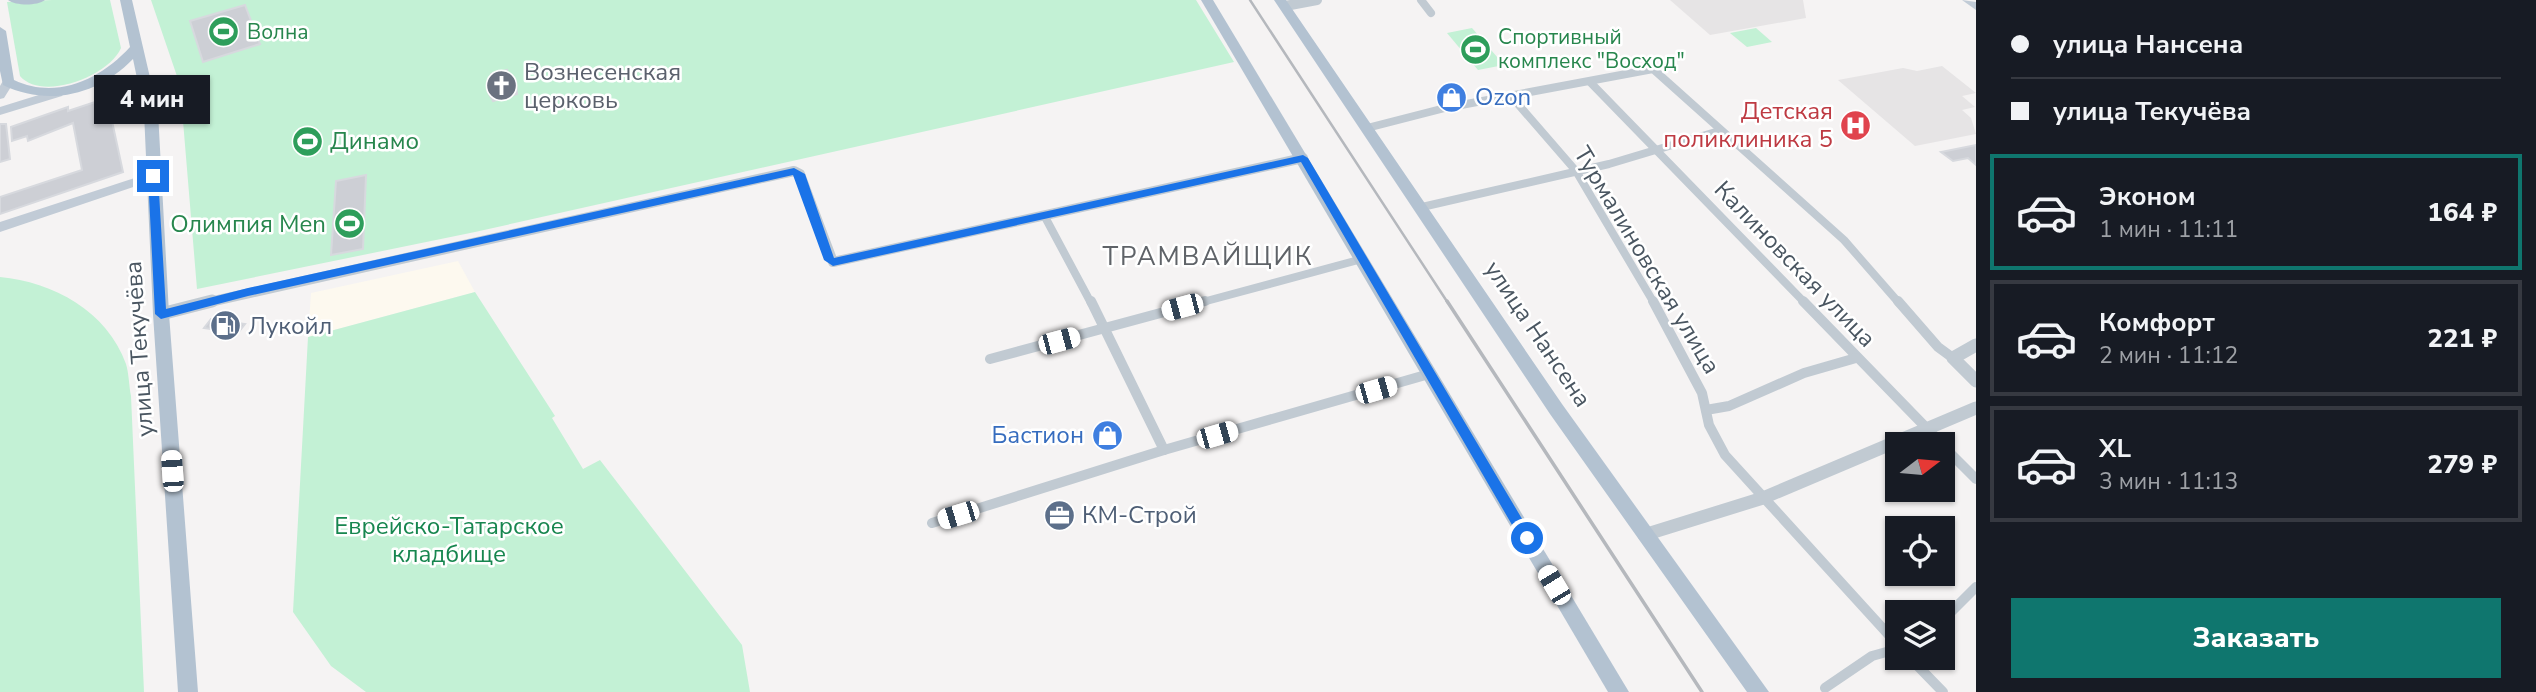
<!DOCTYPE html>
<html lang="ru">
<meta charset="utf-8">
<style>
:root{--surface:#171b24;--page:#20242c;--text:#f1f3f6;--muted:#9ea1a6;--line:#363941;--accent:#0f766e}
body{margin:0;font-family:"Nunito Sans",sans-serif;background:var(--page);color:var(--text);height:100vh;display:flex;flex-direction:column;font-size:26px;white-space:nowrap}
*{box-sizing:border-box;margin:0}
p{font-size:23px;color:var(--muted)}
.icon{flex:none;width:38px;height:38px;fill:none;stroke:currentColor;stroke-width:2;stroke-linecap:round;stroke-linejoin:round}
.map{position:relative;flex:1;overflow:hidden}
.side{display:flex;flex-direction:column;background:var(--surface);width:560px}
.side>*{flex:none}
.hud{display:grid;align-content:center;height:154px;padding:0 35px;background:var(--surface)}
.needle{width:46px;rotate:74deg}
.buttons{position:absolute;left:1885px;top:432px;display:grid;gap:14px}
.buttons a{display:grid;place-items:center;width:70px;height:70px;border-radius:0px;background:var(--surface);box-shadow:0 2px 5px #0004;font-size:35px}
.end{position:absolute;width:32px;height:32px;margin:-16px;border:9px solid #1a73e8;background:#fff;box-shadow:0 0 0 4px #fff}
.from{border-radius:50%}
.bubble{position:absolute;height:49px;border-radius:0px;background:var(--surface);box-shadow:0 2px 5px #0004;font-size:23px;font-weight:800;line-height:49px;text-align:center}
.car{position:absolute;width:21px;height:42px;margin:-21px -10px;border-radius:9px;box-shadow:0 0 5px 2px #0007;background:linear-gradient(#fff 24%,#345 0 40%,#fff 0 76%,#345 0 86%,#fff 0)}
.hud b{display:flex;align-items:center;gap:24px;height:66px;font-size:26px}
.hud b+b{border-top:2px solid var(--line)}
.hud i{width:18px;height:18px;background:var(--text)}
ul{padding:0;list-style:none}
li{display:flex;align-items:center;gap:21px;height:116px;margin:0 14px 10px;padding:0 21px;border:4px solid var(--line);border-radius:0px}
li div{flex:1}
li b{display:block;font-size:26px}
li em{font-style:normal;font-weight:800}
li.selected{border-color:var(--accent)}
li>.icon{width:63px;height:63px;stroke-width:1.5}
.button{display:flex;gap:14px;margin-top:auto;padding:14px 35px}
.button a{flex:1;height:80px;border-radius:0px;background:var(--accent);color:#fff;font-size:28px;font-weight:800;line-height:80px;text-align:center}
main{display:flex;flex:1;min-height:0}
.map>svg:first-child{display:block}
.commercial{fill:#fdf9ef}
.education{fill:#e6e4e5}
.green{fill:#c3f1d5}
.building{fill:#cdcfd5;stroke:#d7d9de;stroke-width:2}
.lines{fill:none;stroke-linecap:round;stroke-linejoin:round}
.minor-far1{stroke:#c1cad2;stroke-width:8}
.minor{stroke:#c1cad2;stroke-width:10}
.tertiary-far1{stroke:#c1cad2;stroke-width:10}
.tertiary{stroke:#c1cad2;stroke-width:13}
.secondary{fill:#c1cbd6;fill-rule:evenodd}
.primary{fill:#b3c2d1;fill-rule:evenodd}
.rail-far1{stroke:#b5b8bd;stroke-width:2.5}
.rail{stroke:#b5b8bd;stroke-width:3.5}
.route{fill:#1a73e8}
.labels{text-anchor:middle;stroke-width:5;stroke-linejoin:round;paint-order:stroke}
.far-leisure-label{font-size:21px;fill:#27864d;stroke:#fff;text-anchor:start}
.worship-label{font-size:24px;fill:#5b616d;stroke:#fff;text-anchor:start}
.shop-label{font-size:24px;fill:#366cbe;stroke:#fff;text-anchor:start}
.health-label{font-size:24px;fill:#be3a42;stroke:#fff;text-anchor:end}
.leisure-label{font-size:24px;fill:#27864d;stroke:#fff;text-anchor:start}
.street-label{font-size:24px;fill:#4a5661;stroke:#fff}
.service-label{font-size:24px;fill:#4e5e75;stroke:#fff;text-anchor:start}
.park-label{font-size:24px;fill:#17864f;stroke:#fff}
.neighbourhood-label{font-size:26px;letter-spacing:2px;fill:#5f6368;stroke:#fff}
</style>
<main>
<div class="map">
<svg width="1976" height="692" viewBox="0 0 1976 692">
<rect width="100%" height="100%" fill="#f5f3f3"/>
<path class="commercial" d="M458,261L475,292L308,337L311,293Z"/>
<g class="education">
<path d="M1670,0H1803L1806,18L1710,35Z"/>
<path d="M1942,66L1976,93L1962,96L1975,107L1962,110L1971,118L1976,134L1915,146L1838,80L1903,68L1917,71Z"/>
</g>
<g class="green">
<path d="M52,0H110L121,48C109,76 42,102 20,76L7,2Z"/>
<path d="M151,0H1196L1234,62L475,232L197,289L180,85Z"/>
<path d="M1472,28L1504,65L1478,70L1447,33Z"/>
<path d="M1756,28L1772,42L1747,47L1730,33Z"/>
<path d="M0,277C53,282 107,311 126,364C129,374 129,386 131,396L144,692H0Z"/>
<path d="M475,292L555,416L552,418L583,469L600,460L742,645L750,692H366L331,666L293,612L308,337Z"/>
</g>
<g class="building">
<path d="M245,5L260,44L203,62L190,21Z"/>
<path d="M507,70L509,86L516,85L517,94L493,101L488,92L493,90L491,74Z"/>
<path d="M107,98L123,172L0,214V197L82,170L73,123L28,141L27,136L12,141L11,127L68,107V111Z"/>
<path d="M0,124H6L10,159L0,162Z"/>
<path d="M1976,145V165L1968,158L1953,161L1941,152Z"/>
<path d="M366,175L363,249L331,255L336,181Z"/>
<path d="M211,319L222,321L245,324L238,333L204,328Z"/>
</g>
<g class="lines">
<g class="minor-far1">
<path d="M1421,0L1431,13"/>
<path d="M1590,82L1805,303"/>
<path d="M1511,96L1576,171L1654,303"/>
<path d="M1367,128L1445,108L1653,69L1844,240L1899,303"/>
<path d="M1422,207L1609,164L1719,131"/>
<path d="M1045,217L1091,303"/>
<path d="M1199,303L1362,259"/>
</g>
<g class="minor">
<path d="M1091,301L1164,450"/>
<path d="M1653,301L1702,393L1709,425L1725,455L1897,644"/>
<path d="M1803,301L1942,444"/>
<path d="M1898,301L1938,347L1953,358"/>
<path d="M990,359L1205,301"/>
<path d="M1706,410L1729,406L1804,373L1856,358"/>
<path d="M1942,445L1976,479"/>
<path d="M932,523L1164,450L1429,374"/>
<path d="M1942,621L1976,587"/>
<path d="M1910,658L1943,692"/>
<path d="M1825,688L1872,656L1897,649"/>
</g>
<g class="tertiary-far1">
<path d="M1285,6L1317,0"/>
<path d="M205,303L794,171L800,174L833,262L1303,158"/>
</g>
<g class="tertiary">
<path d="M161,314L212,301"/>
<path d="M1976,345L1953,358L1976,381"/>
<path d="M1644,535L1763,498L1976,408"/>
</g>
<g class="secondary">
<path d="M1962,0L1976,2V10Z"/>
<path d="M8,78L14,82L4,98L0,99V86L4,79Z"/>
<path d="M58,89L64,93L62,96L0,115V107Z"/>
<path d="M153,172L157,173L159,176L157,179L0,232V222Z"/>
</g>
<g class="primary">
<path d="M8,0H45C37,6 16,6 8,0Z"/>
<path d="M120,0H132L158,112L169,314L198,692H178L153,314L144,112L133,59C98,95 49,107 3,85L0,71V27L6,31L14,80C56,100 100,80 130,47Z"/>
<path d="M1201,0H1213L1629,692H1608Z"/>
<path d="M1274,0H1286L1562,404L1769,692H1747L1550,414Z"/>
</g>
<path class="rail-far1" d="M1250,0L1448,303"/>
<path class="rail" d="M1447,301L1702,692"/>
</g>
<path class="route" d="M1303,155L1308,158L1531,534V542H1522L1301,162L833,266L824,260L793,175L248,296L161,319L155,314L148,176L153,172L158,176L166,309L248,288L794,168L805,174L834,258Z"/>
<defs>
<symbol id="stadium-disc" viewBox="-11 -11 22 22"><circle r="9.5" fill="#2e9e5b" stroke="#fff"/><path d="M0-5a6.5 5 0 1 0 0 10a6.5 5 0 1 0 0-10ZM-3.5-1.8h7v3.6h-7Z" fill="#fff"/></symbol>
<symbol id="church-disc" viewBox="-11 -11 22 22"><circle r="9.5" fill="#6b7280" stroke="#fff"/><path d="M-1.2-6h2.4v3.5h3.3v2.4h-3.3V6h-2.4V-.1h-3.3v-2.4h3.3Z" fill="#fff"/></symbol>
<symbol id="shop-disc" viewBox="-11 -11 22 22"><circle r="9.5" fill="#3f7fe0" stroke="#fff"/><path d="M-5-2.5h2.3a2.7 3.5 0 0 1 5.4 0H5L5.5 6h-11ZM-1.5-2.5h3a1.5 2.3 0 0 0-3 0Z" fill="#fff"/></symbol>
<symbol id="hospital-disc" viewBox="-11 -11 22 22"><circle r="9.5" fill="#e0444e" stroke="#fff"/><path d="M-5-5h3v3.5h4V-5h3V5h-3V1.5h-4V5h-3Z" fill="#fff"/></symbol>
<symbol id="fuel-disc" viewBox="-11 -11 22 22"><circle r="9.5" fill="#5c6f8a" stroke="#fff"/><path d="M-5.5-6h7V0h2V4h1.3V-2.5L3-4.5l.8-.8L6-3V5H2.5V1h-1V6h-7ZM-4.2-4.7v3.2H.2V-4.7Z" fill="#fff"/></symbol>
<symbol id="office-disc" viewBox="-11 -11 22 22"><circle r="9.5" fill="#5c6f8a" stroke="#fff"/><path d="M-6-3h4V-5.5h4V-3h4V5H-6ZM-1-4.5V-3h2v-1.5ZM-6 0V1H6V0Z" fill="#fff"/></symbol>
</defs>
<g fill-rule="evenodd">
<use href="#stadium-disc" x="206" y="14" width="35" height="35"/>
<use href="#stadium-disc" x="1458" y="32" width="35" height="35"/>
<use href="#church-disc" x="484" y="68" width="35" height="35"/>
<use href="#shop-disc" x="1434" y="80" width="35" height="35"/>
<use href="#hospital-disc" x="1838" y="108" width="35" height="35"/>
<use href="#stadium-disc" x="290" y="124" width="35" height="35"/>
<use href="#stadium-disc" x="332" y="206" width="35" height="35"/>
<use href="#fuel-disc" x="208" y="308" width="35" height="35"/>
<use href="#shop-disc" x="1090" y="418" width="35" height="35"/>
<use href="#office-disc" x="1042" y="498" width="35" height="35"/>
</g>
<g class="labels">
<g class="far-leisure-label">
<text x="247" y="39">Волна</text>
<text x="1498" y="44">Спортивный<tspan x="1498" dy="24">комплекс "Восход"</tspan></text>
</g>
<g class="worship-label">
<text x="524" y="80">Вознесенская<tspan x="524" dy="28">церковь</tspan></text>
</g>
<g class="shop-label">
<text x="1475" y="105">Ozon</text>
<text x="1084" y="443" text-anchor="end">Бастион</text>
</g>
<g class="health-label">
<text x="1833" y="119">Детская<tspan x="1833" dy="28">поликлиника 5</tspan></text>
</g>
<g class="leisure-label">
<text x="330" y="149">Динамо</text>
<text x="326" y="232" text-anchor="end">Олимпия Men</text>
</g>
<g class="street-label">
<text transform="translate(1647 260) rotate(59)" y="8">Турмалиновская улица</text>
<text transform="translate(1795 264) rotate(46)" y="8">Калиновская улица</text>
<text transform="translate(1538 334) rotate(56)" y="8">улица Нансена</text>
<text transform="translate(139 349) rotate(-94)" y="8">улица Текучёва</text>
</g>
<g class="service-label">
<text x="248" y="334">Лукойл</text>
<text x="1082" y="523">КМ-Строй</text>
</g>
<g class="park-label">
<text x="449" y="534">Еврейско-Татарское<tspan x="449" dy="28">кладбище</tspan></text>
</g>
<g class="neighbourhood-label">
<text x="1208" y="265">ТРАМВАЙЩИК</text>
</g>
</g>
</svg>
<div class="buttons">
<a><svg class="needle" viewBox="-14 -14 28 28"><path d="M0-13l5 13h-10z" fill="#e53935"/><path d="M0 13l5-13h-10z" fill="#9ea1a6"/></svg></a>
<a><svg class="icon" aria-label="locate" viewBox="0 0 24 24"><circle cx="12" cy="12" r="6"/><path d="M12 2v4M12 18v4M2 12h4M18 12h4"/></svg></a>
<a><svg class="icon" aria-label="layers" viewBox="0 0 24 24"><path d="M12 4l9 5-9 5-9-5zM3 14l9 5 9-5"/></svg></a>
</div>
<i class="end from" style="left:1527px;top:538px"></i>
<i class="end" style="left:153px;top:176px"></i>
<div class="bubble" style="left:94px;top:75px;width:116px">4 мин</div>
<i class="car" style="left:1182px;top:307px;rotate:255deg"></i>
<i class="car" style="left:1059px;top:341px;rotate:75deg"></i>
<i class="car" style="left:1376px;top:390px;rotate:74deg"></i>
<i class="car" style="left:1217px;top:435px;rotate:74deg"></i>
<i class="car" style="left:172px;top:471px;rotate:356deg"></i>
<i class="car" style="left:958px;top:515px;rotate:253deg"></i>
<i class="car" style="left:1554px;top:585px;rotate:329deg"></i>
</div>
<section class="side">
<div class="hud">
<b><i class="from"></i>улица Нансена</b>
<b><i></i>улица Текучёва</b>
</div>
<ul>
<li class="selected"><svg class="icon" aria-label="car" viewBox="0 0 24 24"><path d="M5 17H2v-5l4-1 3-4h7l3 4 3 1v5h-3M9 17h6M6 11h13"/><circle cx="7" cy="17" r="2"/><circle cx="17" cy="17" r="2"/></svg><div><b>Эконом</b><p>1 мин · 11:11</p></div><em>164 ₽</em></li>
<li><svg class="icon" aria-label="car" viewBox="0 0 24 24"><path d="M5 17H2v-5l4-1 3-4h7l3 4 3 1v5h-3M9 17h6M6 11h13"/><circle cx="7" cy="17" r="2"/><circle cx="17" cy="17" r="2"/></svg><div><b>Комфорт</b><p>2 мин · 11:12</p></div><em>221 ₽</em></li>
<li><svg class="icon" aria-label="car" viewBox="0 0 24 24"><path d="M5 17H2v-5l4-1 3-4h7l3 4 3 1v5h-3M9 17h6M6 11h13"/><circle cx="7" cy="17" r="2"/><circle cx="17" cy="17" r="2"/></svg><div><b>XL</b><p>3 мин · 11:13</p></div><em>279 ₽</em></li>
</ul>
<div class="button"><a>Заказать</a></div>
</section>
</main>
